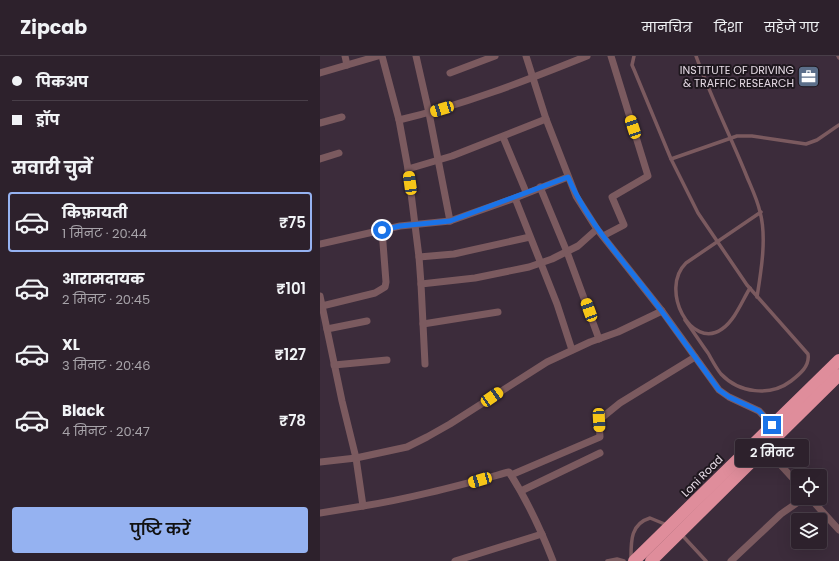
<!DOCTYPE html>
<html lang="hi">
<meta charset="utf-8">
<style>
:root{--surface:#2d212c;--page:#352934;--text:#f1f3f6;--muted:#a7a3a9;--line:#483e48;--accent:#95b2f1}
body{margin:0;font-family:Poppins,"Noto Sans Devanagari",sans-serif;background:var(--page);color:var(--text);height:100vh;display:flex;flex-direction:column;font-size:15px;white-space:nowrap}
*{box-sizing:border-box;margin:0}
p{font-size:13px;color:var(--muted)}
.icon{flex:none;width:22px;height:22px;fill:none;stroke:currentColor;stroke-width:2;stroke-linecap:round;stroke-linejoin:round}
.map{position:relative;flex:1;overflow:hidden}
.side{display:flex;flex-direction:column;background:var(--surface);width:320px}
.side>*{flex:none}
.hud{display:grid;align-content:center;height:88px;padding:0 12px;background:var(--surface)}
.tools{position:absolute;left:471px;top:413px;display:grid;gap:8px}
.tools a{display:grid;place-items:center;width:36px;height:36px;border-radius:4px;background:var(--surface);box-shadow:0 4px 16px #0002,0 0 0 1px var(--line);font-size:20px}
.end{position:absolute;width:18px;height:18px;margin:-9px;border:5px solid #1a73e8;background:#fff;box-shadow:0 0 0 2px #fff}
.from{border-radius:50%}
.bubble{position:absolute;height:28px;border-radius:4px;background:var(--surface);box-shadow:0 4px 16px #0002,0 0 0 1px var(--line);font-size:13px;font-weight:600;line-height:28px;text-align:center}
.car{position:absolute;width:12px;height:24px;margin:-12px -6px;border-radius:5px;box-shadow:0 0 3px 1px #0007;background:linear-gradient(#f5c518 24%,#345 0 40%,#f5c518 0 76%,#345 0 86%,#f5c518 0)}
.hud b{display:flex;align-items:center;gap:14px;height:38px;font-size:15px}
.hud b+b{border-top:1px solid var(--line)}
.hud i{width:10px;height:10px;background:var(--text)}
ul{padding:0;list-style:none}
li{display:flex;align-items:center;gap:12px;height:60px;margin:0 8px 6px;padding:0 4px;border:2px solid transparent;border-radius:4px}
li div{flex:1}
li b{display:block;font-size:15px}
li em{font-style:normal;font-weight:600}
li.current{border-color:var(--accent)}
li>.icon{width:36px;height:36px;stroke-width:1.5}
h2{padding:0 12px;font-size:18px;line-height:48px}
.button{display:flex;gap:8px;margin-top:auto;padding:8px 12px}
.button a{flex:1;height:46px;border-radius:4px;background:var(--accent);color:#111;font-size:16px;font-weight:600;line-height:46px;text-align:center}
header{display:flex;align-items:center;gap:24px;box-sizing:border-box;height:56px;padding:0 20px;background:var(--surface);border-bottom:1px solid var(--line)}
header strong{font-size:19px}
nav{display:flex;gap:22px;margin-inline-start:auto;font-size:14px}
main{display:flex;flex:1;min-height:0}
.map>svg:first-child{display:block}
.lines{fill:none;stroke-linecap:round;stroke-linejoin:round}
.lane{stroke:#7b5a5f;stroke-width:3.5}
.street{stroke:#7b5a5f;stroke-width:7}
.highway{stroke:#df8d9b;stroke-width:12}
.route{stroke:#1a73e8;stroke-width:5}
.labels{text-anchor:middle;stroke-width:4;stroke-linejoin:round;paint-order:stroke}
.poi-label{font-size:11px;fill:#e4d9e3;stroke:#1e171e;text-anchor:end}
.street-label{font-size:11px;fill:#e4d9e3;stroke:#1e171e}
</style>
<header>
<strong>Zipcab</strong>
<nav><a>मानचित्र</a><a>दिशा</a><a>सहेजे गए</a></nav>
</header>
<main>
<section class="side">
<div class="hud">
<b><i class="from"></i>पिकअप</b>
<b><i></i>ड्रॉप</b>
</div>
<h2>सवारी चुनें</h2>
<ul>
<li class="current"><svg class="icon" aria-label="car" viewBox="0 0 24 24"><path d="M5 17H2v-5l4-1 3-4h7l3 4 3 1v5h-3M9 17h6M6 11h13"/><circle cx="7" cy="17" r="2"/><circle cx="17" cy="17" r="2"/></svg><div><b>किफ़ायती</b><p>1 मिनट · 20:44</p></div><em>₹75</em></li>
<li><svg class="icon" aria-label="car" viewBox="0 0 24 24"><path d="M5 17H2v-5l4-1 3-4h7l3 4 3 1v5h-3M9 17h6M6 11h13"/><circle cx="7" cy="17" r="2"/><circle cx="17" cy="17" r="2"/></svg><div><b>आरामदायक</b><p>2 मिनट · 20:45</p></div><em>₹101</em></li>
<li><svg class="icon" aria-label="car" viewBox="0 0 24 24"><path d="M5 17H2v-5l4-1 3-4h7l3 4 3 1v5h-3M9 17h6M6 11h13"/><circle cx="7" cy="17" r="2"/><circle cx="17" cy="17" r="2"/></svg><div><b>XL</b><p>3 मिनट · 20:46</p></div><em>₹127</em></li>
<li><svg class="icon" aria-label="car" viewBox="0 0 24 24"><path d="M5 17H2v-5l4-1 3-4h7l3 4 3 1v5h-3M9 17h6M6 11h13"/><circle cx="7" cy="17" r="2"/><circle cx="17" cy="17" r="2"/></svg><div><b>Black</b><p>4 मिनट · 20:47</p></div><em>₹78</em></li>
</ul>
<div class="button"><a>पुष्टि करें</a></div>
</section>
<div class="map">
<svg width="519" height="505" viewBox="0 0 519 505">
<rect width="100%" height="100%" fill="#3c2c3b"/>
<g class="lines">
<g class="lane">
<path d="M314,0L312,9L315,16L351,103L378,157L427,229L488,298C490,310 480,318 471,325C450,341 419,337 401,318C396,312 392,304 388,297C380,286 373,275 365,264"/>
<path d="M376,0C390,39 409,77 425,116C430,129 437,142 440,156C447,181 441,216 437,241"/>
<path d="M518,0L519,2"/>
<path d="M351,103L417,80H432L486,88L497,84L519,69"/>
<path d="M430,232C422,245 415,264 402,273C371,295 339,233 366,207L441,156"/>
<path d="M361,478L386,505"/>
<path d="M311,504C311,486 310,468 330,462L347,469"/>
<path d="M287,505L297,503L304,505"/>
</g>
<g class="street">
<path d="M25,0L27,9"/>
<path d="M62,0L79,64L88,113L132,100L226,63"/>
<path d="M96,0L109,57L130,165"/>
<path d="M206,0L226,63L256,140L277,173L342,255L399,334L409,341L439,355L452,369"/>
<path d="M0,17L58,0"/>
<path d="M130,17L175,0"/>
<path d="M79,64C143,49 205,25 267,0"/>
<path d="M0,67L22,61"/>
<path d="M183,81L206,136"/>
<path d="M0,103L19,97"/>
<path d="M88,113L99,201L134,198L210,181"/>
<path d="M220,131L247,196L279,283"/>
<path d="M195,142L237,248L252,294"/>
<path d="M283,180L304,169L292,141L328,120L291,0"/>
<path d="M0,188L80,170L130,165L195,142L248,121"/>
<path d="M99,201L101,228"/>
<path d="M0,240L22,345L36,402L43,450L0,457"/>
<path d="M2,250L55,237L65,231L66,226L62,174"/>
<path d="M103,268L178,256"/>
<path d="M7,273L47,265"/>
<path d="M105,308L101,228L155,222L209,211L232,203L258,190L277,173"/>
<path d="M14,309L67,304"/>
<path d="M445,392L478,428"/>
<path d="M0,406L36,402L87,391L107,381L130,368L227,306L270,286L298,276L342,255"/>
<path d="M191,419L280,381L279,364L300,347L375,301"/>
<path d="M201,435L280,397"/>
<path d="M490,442L519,474"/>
<path d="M43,450C93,442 140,429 189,416C207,444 221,474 233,505"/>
<path d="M135,505L222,478"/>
<path d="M411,505L461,458L484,442"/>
</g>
<g class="highway">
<path d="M314,505L519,304"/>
<path d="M331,505L519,319"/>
</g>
</g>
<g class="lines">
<path class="route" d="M62,174L80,170L130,165L248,121C267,166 301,202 331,241C354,271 376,303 399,334L409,341L439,355L452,369"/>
</g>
<defs>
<symbol id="office-square" viewBox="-11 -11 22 22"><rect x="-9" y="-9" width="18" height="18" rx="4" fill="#5c6f8a" stroke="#1e171e"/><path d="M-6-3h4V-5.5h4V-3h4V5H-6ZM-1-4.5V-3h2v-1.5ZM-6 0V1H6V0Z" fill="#fff"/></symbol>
</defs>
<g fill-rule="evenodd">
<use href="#office-square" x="476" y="8" width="25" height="25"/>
</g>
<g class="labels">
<g class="poi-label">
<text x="474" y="18">INSTITUTE OF DRIVING<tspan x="474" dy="13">&amp; TRAFFIC RESEARCH</tspan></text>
</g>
<g class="street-label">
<text transform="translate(382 420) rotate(-45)" y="4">Loni Road</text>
</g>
</g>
</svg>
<div class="tools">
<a><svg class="icon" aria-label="locate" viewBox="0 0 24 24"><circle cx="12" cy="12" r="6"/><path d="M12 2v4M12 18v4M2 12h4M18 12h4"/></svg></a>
<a><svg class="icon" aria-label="layers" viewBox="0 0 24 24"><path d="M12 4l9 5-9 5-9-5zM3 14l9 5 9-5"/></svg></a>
</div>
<i class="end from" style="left:62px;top:174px"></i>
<i class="end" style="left:452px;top:369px"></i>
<div class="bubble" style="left:415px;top:383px;width:74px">2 मिनट</div>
<i class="car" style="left:122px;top:53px;rotate:253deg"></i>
<i class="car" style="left:313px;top:71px;rotate:342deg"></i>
<i class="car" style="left:90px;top:127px;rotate:352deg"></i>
<i class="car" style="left:269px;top:254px;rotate:340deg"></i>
<i class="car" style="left:172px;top:341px;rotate:56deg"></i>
<i class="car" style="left:279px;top:364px;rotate:177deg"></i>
<i class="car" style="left:160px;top:424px;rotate:254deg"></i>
</div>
</main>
